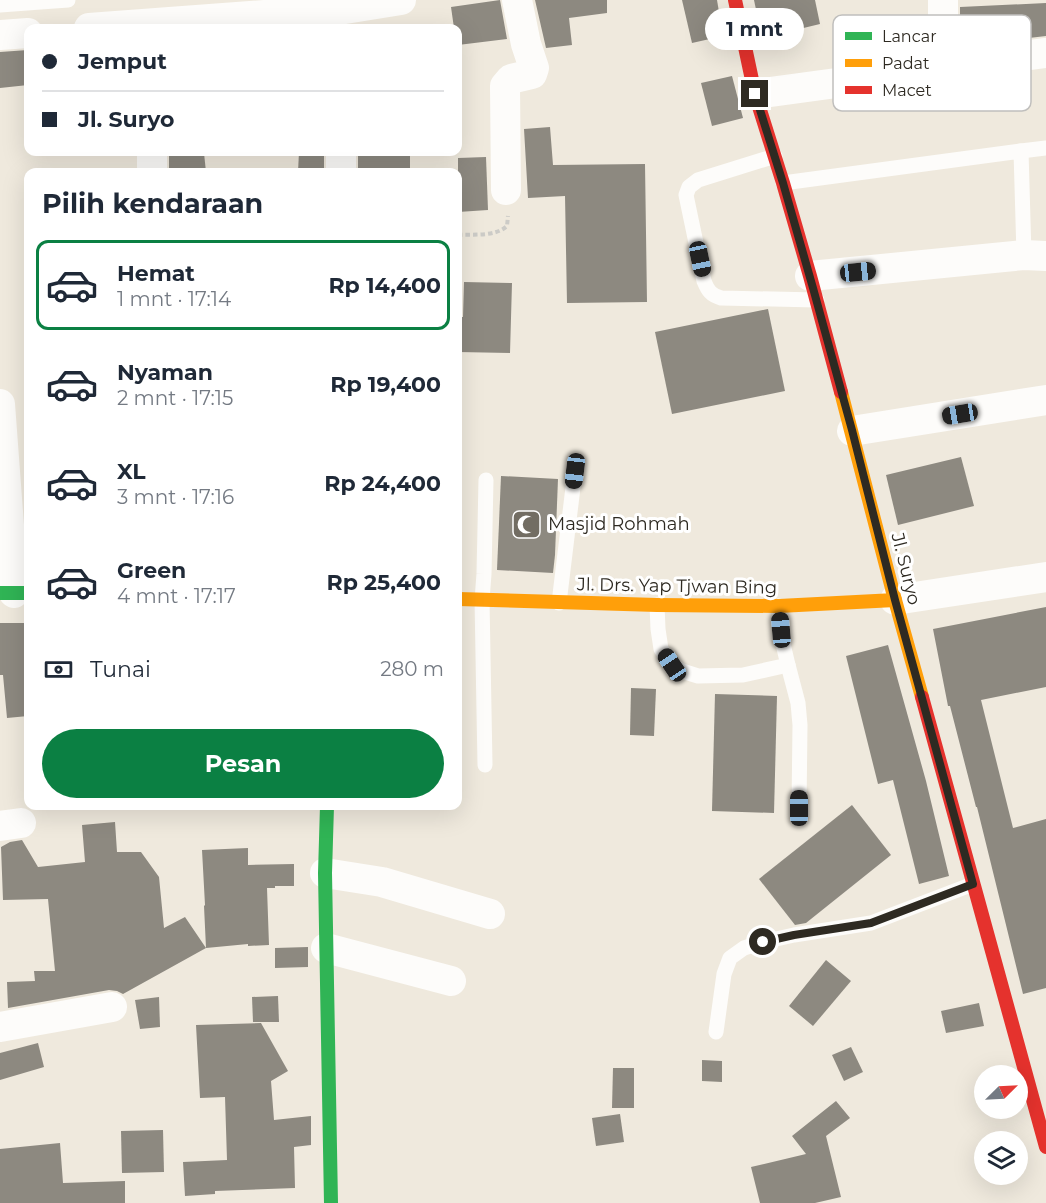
<!DOCTYPE html>
<html lang="id">
<meta charset="utf-8">
<style>
:root{--surface:#fff;--page:#f2f2f3;--text:#1f2937;--muted:#747a83;--line:#e0e1e3;--accent:#0b8043}
body{margin:0;font-family:Montserrat,sans-serif;background:var(--page);color:var(--text);height:100vh;display:flex;flex-direction:column;font-size:22px;white-space:nowrap}
*{box-sizing:border-box;margin:0}
p{font-size:20px;color:var(--muted)}
.icon{flex:none;width:33px;height:33px;fill:none;stroke:currentColor;stroke-width:2;stroke-linecap:round;stroke-linejoin:round}
.map{position:relative;flex:1;overflow:hidden}
.details{position:absolute;left:24px;top:168px;width:438px;height:642px;display:flex;flex-direction:column;background:var(--surface);border-radius:12px;box-shadow:0 6px 24px #0002}
.details>*{flex:none}
.banner{position:absolute;left:24px;top:24px;width:438px;height:132px;border-radius:12px;box-shadow:0 6px 24px #0002;display:grid;align-content:center;height:132px;padding:0 18px;background:var(--surface)}
.needle{width:39px;rotate:66deg}
.buttons{position:absolute;left:974px;top:1065px;display:grid;gap:12px}
.buttons a{display:grid;place-items:center;width:54px;height:54px;border-radius:50%;background:var(--surface);box-shadow:0 6px 24px #0002;font-size:30px}
.end{position:absolute;width:27px;height:27px;margin:-14px;border:8px solid #2e2a22;background:#fff;box-shadow:0 0 0 3px #fff}
.from{border-radius:50%}
.bubble{position:absolute;height:42px;border-radius:21px;background:var(--surface);box-shadow:0 6px 24px #0002;font-size:20px;font-weight:700;line-height:42px;text-align:center}
.car{position:absolute;width:18px;height:36px;margin:-18px -9px;border-radius:8px;box-shadow:0 0 4px 2px #0007;background:linear-gradient(#222 24%,#8ab4d8 0 40%,#222 0 76%,#8ab4d8 0 86%,#222 0)}
.banner b{display:flex;align-items:center;gap:21px;height:57px;font-size:22px}
.banner b+b{border-top:2px solid var(--line)}
.banner i{width:15px;height:15px;background:var(--text)}
ul{padding:0;list-style:none}
li{display:flex;align-items:center;gap:18px;height:90px;margin:0 12px 9px;padding:0 6px;border:3px solid transparent;border-radius:12px}
li div{flex:1}
li b{display:block;font-size:22px}
li em{font-style:normal;font-weight:700}
li.selected{border-color:var(--accent)}
li>.icon{width:54px;height:54px;stroke-width:1.5}
h2{padding:0 18px;font-size:27px;line-height:72px}
.pay{display:flex;align-items:center;gap:15px;height:66px;padding:0 18px;font-size:22px}
.pay p{margin-inline-start:auto}
.cta{display:flex;gap:12px;margin-top:auto;padding:12px 18px}
.cta a{flex:1;height:69px;border-radius:36px;background:var(--accent);color:#fff;font-size:24px;font-weight:700;line-height:69px;text-align:center}
.map>svg:first-child{display:block}
.building{fill:#8d8980}
.lines{fill:none;stroke-linecap:round;stroke-linejoin:round}
.path{stroke:#cccbc7;stroke-width:4;stroke-dasharray:4.5 3;stroke-linecap:butt}
.lane{stroke:#fdfcfa;stroke-width:15}
.street{stroke:#fdfcfa;stroke-width:30}
.fast{stroke:#30b455;stroke-width:14}
.slow{stroke:#ff9f0a;stroke-width:14}
.jam{stroke:#e5322d;stroke-width:14}
.route{stroke:#2e2a22;stroke-width:8}
.labels{text-anchor:middle;stroke-width:6;stroke-linejoin:round;paint-order:stroke}
.poi-label{font-size:18px;fill:#2e2a22;stroke:#fff;text-anchor:start}
.street-label{font-size:18px;fill:#2e2a22;stroke:#fff}
.key{fill:#fff;stroke:#c0bfbd;stroke-width:1.5}
.key-label{font-size:16px;fill:#2e2a22}
</style>
<div class="map">
<svg width="1046" height="1203" viewBox="0 0 1046 1203">
<rect width="100%" height="100%" fill="#efe9dd"/>
<g class="building">
<path d="M500,0L507,39L458,45V28H454L451,7Z"/>
<path d="M535,0H607V13L569,18L572,45L546,48Z"/>
<path d="M682,0H717L723,36L692,43Z"/>
<path d="M754,0H815L820,24L762,38Z"/>
<path d="M1046,3V36L960,46V7Z"/>
<path d="M28,50V85L0,88V52Z"/>
<path d="M732,76L743,118L712,126L701,83Z"/>
<path d="M550,127L553,165L645,164L647,302L567,303L565,196L528,198L524,129Z"/>
<path d="M299,152H324V172H298Z"/>
<rect x="358" y="152" width="52" height="18"/>
<path d="M204,153L206,172H169V155Z"/>
<path d="M486,157L488,210L458,212V158Z"/>
<path d="M464,282L512,283L510,353L458,352V317H463Z"/>
<path d="M768,309L785,391L672,414L655,332Z"/>
<path d="M961,457L974,506L898,525L886,475Z"/>
<path d="M501,476L558,479L555,555L553,573L497,570Z"/>
<path d="M1046,607V687L981,700L1013,828L1046,819V988L1023,994L977,807H976L950,706H948L933,629Z"/>
<path d="M0,623H28V716L7,718L3,675H0Z"/>
<path d="M888,645L926,781L949,876L919,884L893,780L878,784L846,656Z"/>
<path d="M631,688L656,689L654,736L630,735Z"/>
<path d="M715,694L777,696L774,813L712,811Z"/>
<path d="M852,805L891,855L806,923L795,925L759,879Z"/>
<path d="M115,822L117,852H141L159,877L164,928L185,917L206,948L123,994L117,991L109,990L8,1008L7,982L35,981L34,971H55L48,899L3,900L1,847L10,842L22,840L38,867L85,862L82,825Z"/>
<path d="M248,848V865L294,864V886H275V888H267L269,945L248,946V944L206,948L204,906L205,905L202,850Z"/>
<path d="M308,947V967L275,968V948Z"/>
<path d="M826,960L851,981L813,1026L789,1006Z"/>
<path d="M278,996L279,1022H253L252,997Z"/>
<path d="M159,997L160,1027L140,1029L135,1000Z"/>
<path d="M979,1003L984,1026L946,1033L941,1011Z"/>
<path d="M261,1023L288,1071L271,1081L274,1120L311,1116V1145L294,1147L295,1188L215,1191V1194L185,1196L183,1162L227,1160L225,1097L200,1098L196,1025Z"/>
<path d="M38,1043L44,1067L0,1080V1053Z"/>
<path d="M851,1047L863,1072L844,1081L832,1055Z"/>
<path d="M702,1060L722,1061V1082L702,1081Z"/>
<path d="M613,1068H634V1108H612Z"/>
<path d="M836,1101L850,1118L826,1136L841,1197L815,1203H760L751,1167L806,1154L792,1136Z"/>
<path d="M620,1114L624,1142L596,1146L592,1118Z"/>
<path d="M163,1130L164,1172L122,1173L121,1131Z"/>
<path d="M60,1143L63,1183L125,1181V1203H0V1149Z"/>
</g>
<g class="lines">
<path class="path" d="M458,235C474,234 495,237 507,226L508,216"/>
<g class="lane">
<path d="M0,5L68,0"/>
<path d="M1021,151L1046,148"/>
<path d="M775,156L698,180L689,187L686,195L704,281C708,291 711,295 721,298L817,300"/>
<path d="M783,183L1021,151L1024,255"/>
<path d="M559,603L575,471"/>
<path d="M657,605L658,629L661,649L672,665L682,671L698,676L743,675L788,665L783,644L779,606"/>
<path d="M788,665L798,703L800,725L799,808"/>
<path d="M485,765L482,600L484,574L486,480"/>
<path d="M716,1032L724,974L730,958L744,948L763,942L794,935L871,923L973,884"/>
</g>
<g class="street">
<path d="M943,0V66"/>
<path d="M89,28L345,9L401,0"/>
<path d="M0,35L28,33"/>
<path d="M755,94L888,76L943,66L1046,53"/>
<path d="M152,172V152"/>
<path d="M341,172V152"/>
<path d="M506,190L505,86L511,79L532,74L534,68L526,44L517,0"/>
<path d="M810,276L1024,255L1046,256"/>
<path d="M0,404L14,593"/>
<path d="M852,431L1046,400"/>
<path d="M895,600L1046,577"/>
<path d="M0,826L21,823"/>
<path d="M325,873L382,882L490,914"/>
<path d="M326,948L451,981"/>
<path d="M0,1027L112,1007"/>
</g>
<g class="fast">
<path d="M0,593H28"/>
<path d="M327,806L325,873L331,1203"/>
</g>
<g class="slow">
<path d="M841,392L895,600L922,697"/>
<path d="M458,599L657,605L779,606L895,600"/>
</g>
<g class="jam">
<path d="M735,0L755,94L783,183L810,276L841,392"/>
<path d="M922,697L1046,1147"/>
</g>
</g>
<g class="lines">
<path class="route" d="M755,94L783,183L813,288L852,430L895,600L973,884L871,923L794,935L763,942"/>
</g>
<defs>
<symbol id="mosque-square" viewBox="-11 -11 22 22"><rect x="-9" y="-9" width="18" height="18" rx="4" fill="#726d63" stroke="#fff"/><path d="M3.5-4.9A6 6 0 1 0 3.5 4.9A5 5 0 1 1 3.5-4.9Z" fill="#fff"/></symbol>
</defs>
<g fill-rule="evenodd">
<use href="#mosque-square" x="510" y="508" width="33" height="33"/>
</g>
<g class="labels">
<g class="poi-label">
<text x="548" y="530">Masjid Rohmah</text>
</g>
<g class="street-label">
<text transform="translate(906 569) rotate(76)" y="6">Jl. Suryo</text>
<text transform="translate(677 586) rotate(1)" y="6">Jl. Drs. Yap Tjwan Bing</text>
</g>
</g>
<rect x="833" y="15" width="198" height="96" rx="9" class="key"/>
<rect x="845" y="32" width="27" height="8" fill="#30b455"/>
<rect x="845" y="59" width="27" height="8" fill="#ff9f0a"/>
<rect x="845" y="86" width="27" height="8" fill="#e5322d"/>
<g class="key-label">
<text x="882" y="42">Lancar</text>
<text x="882" y="69">Padat</text>
<text x="882" y="96">Macet</text>
</g>
</svg>
<div class="buttons">
<a><svg class="needle" viewBox="-14 -14 28 28"><path d="M0-13l5 13h-10z" fill="#e53935"/><path d="M0 13l5-13h-10z" fill="#747a83"/></svg></a>
<a><svg class="icon" aria-label="layers" viewBox="0 0 24 24"><path d="M12 4l9 5-9 5-9-5zM3 14l9 5 9-5"/></svg></a>
</div>
<i class="end from" style="left:763px;top:942px"></i>
<i class="end" style="left:755px;top:94px"></i>
<div class="bubble" style="left:705px;top:8px;width:99px">1 mnt</div>
<i class="car" style="left:700px;top:259px;rotate:168deg"></i>
<i class="car" style="left:858px;top:272px;rotate:84deg"></i>
<i class="car" style="left:960px;top:414px;rotate:261deg"></i>
<i class="car" style="left:575px;top:471px;rotate:187deg"></i>
<i class="car" style="left:781px;top:630px;rotate:355deg"></i>
<i class="car" style="left:672px;top:665px;rotate:326deg"></i>
<i class="car" style="left:799px;top:808px;rotate:0deg"></i>
<div class="banner">
<b><i class="from"></i>Jemput</b>
<b><i></i>Jl. Suryo</b>
</div>
<section class="details">
<h2>Pilih kendaraan</h2>
<ul>
<li class="selected"><svg class="icon" aria-label="car" viewBox="0 0 24 24"><path d="M5 17H2v-5l4-1 3-4h7l3 4 3 1v5h-3M9 17h6M6 11h13"/><circle cx="7" cy="17" r="2"/><circle cx="17" cy="17" r="2"/></svg><div><b>Hemat</b><p>1 mnt · 17:14</p></div><em>Rp 14,400</em></li>
<li><svg class="icon" aria-label="car" viewBox="0 0 24 24"><path d="M5 17H2v-5l4-1 3-4h7l3 4 3 1v5h-3M9 17h6M6 11h13"/><circle cx="7" cy="17" r="2"/><circle cx="17" cy="17" r="2"/></svg><div><b>Nyaman</b><p>2 mnt · 17:15</p></div><em>Rp 19,400</em></li>
<li><svg class="icon" aria-label="car" viewBox="0 0 24 24"><path d="M5 17H2v-5l4-1 3-4h7l3 4 3 1v5h-3M9 17h6M6 11h13"/><circle cx="7" cy="17" r="2"/><circle cx="17" cy="17" r="2"/></svg><div><b>XL</b><p>3 mnt · 17:16</p></div><em>Rp 24,400</em></li>
<li><svg class="icon" aria-label="car" viewBox="0 0 24 24"><path d="M5 17H2v-5l4-1 3-4h7l3 4 3 1v5h-3M9 17h6M6 11h13"/><circle cx="7" cy="17" r="2"/><circle cx="17" cy="17" r="2"/></svg><div><b>Green</b><p>4 mnt · 17:17</p></div><em>Rp 25,400</em></li>
</ul>
<div class="pay"><svg class="icon" aria-label="cash" viewBox="0 0 24 24"><path d="M3 7h18v10H3z"/><circle cx="12" cy="12" r="2"/></svg>Tunai<p>280 m</p></div>
<div class="cta"><a>Pesan</a></div>
</section>
</div>
